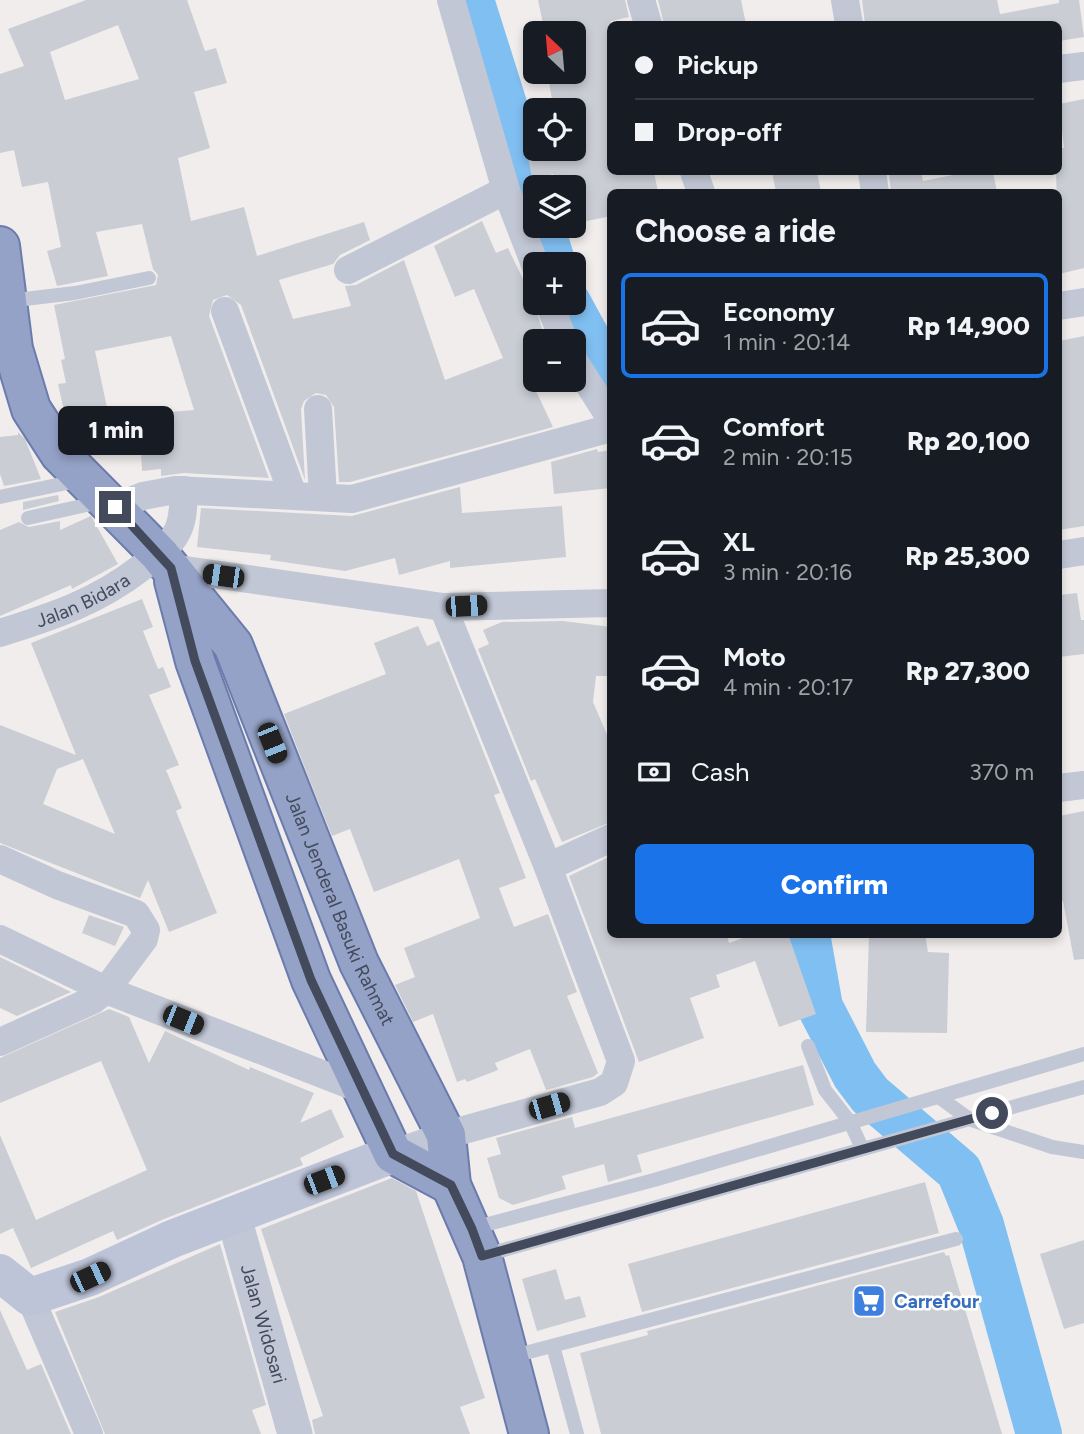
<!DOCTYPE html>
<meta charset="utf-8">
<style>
:root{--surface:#171b24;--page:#242831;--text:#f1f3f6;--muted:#9ea1a6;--line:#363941;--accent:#1a73e8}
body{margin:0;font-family:Figtree,sans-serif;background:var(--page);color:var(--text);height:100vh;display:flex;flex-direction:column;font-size:26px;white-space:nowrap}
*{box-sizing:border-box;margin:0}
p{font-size:23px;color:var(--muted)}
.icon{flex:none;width:38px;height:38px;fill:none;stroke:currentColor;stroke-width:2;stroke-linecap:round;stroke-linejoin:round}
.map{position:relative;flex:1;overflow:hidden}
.panel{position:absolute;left:607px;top:189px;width:455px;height:749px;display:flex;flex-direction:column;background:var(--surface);border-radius:10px;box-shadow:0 4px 10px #0003}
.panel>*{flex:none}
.guide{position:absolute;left:607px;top:21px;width:455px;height:154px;border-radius:10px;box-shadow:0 4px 10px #0003;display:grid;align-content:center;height:154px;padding:0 28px;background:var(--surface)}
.needle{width:46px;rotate:334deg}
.fabs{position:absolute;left:523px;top:21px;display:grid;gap:14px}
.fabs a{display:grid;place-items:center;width:63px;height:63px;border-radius:10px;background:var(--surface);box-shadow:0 4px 10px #0003;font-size:35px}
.end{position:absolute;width:32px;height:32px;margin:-16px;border:9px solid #434a5b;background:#fff;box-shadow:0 0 0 4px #fff}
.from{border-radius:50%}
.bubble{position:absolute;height:49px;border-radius:10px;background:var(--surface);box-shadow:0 4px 10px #0003;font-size:23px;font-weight:800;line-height:49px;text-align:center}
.car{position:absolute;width:21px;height:42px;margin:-21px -10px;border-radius:9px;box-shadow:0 0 5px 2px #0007;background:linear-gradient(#222 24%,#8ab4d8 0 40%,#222 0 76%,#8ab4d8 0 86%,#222 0)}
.guide b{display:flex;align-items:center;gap:24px;height:66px;font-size:26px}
.guide b+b{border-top:2px solid var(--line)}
.guide i{width:18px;height:18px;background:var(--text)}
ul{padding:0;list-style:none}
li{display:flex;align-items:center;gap:21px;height:105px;margin:0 14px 10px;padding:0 14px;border:4px solid transparent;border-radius:10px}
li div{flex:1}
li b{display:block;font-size:26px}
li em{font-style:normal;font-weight:800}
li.active{border-color:var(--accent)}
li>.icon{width:63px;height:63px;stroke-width:1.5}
h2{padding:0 28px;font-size:32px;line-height:84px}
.pay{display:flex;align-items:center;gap:18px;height:77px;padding:0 28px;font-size:26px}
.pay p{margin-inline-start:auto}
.button{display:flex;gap:14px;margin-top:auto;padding:14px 28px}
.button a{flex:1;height:80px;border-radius:10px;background:var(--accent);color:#fff;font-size:28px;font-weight:800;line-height:80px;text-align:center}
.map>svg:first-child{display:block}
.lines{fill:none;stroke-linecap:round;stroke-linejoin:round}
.river{stroke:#80bff2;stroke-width:46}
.building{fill:#cbcdd5;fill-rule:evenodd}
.trunk-casing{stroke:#6b7bac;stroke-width:42}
.service{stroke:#c1c7d5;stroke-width:14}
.minor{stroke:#c1c7d5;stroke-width:28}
.tertiary{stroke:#c1c7d5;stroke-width:35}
.secondary{stroke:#bdc4d8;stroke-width:38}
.trunk{stroke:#95a2c7;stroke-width:38}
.route{stroke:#434a5b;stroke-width:9}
.labels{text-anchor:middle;stroke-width:5;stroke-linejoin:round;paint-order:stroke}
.street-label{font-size:19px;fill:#434a5b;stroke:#fff}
.shop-label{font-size:19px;font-weight:bold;fill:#366cbe;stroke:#fff;text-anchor:start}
</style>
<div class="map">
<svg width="1084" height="1434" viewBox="0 0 1084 1434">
<rect width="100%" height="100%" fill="#f0edec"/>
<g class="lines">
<g class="river">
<path d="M471,0L536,206"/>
<path d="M541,226L553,264"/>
<path d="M568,303L611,382"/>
<path d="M807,934L820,1007L855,1075L870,1095L959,1171L981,1225L1039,1434"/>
</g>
</g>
<g class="building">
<path d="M86,0H187L205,51L216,48L227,83L194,92L210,148L178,158L191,221L244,207L257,256L364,222L370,240L340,255L333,264L279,280L293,319L351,306L345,286L356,285L404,260L445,380L503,358L474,289L455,297L434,246L482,221L496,253L508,248L533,300L546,341H536V391L553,427L350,482H339L334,407L326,395L316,393L304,401L301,409L305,480L241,305L227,295L213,300L209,316L269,478L184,473L161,476V469L142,471L140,435L89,442L81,407L64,411L58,384L66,383L61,360L65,359L54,305L156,285L158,275L153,269L142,224L96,232L108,276L57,286L47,251L61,247L48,182L22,187L14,150L0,153V74L24,66L8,29ZM118,25L139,79L65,100L50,52ZM171,336L194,410L109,417L95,351Z"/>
<path d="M538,0H625L629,17L611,21V172H654L658,192H611V216L577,223L574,187H556L553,174L532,179L528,156L550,152L549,149H578L574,110H554L547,72H574V33H545Z"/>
<path d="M658,0H741L746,24H664Z"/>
<path d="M862,0H997L1000,14L1059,3V0H1079L1084,37L1059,41V24H865Z"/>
<path d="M1084,99V268L1059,274L1056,172L1059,148H1064L1059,104Z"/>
<path d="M772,172H817L821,192H776Z"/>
<path d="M901,172H921L923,181L968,172H993L997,192H891L889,174Z"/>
<path d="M1084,336V526L1059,530V341Z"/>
<path d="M18,432L25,439L41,479L4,486L0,474V437L18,435Z"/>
<path d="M597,449L598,452L611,450V488L554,494L551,462Z"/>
<path d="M460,487L462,513L562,506L566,557L450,568V561L399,575L395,558L345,571L270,560L271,555L197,547L201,508L352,516Z"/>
<path d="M58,495L59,501L23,510V502Z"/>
<path d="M91,516L118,564L72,589L71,585L0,616V530L19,522L29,527L60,521V530Z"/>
<path d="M1077,593L1081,620H1084V654L1059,657V595Z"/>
<path d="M142,599L153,627L143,631L158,669L163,667L171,687L149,695L179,765L166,770L182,808L176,811L217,913L169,932L148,880L140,898L0,843V725L76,755L31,643ZM83,759L115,834L43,804L57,769Z"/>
<path d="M563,621L611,627V676H596L593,702L611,744V822L562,842L535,779L531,781L478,649L489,644L483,630L502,622Z"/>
<path d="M418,626L427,646L439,641L500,793L494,795L526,878L499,888L514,927L548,914L577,992L567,996L598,1073L593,1077L546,1090L530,1049L495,1063L498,1070L467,1082L465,1079L457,1082L433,1014L413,1022L395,985L415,977L404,948L480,918L459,859L374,892L350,829L332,836L310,781L284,714L386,674L374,643Z"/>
<path d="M1084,811V959L1074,960L1063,901H1059V816Z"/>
<path d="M611,856V934H727L729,943L754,934H788L816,1014L779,1027L755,961L716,975L720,987L690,998L704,1038L639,1062L569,876Z"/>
<path d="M89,915L124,927L115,946L82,933Z"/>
<path d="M869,934H925L928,952L949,953L947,1033L866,1032Z"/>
<path d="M0,957L71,992L17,1016L0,1008Z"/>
<path d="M109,1009L129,1017L149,1063L165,1031L249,1070L250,1067L314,1093L300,1123L331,1109L344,1137L300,1158L303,1165L164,1219L117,1240L113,1231L31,1268L13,1228L0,1234V1135L36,1220L147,1170L101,1061L0,1103V1058Z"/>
<path d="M803,1065L814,1105L637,1155L642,1172L608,1182L604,1164L562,1176L566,1189L513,1205L499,1198L487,1158L501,1154L496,1138L572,1117L575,1128Z"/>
<path d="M392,1178L416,1191L485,1398L460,1407L470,1434H315L312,1420L323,1416L261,1229Z"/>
<path d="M925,1182L939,1233L642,1312L628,1264Z"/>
<path d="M1084,1240V1323L1064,1329L1040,1254Z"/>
<path d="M220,1244L266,1405L252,1410L261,1434H105L55,1312L99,1297Z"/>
<path d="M944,1252L946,1256L949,1255L1002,1434H601L580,1353L648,1335L647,1331Z"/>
<path d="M556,1269L565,1300L580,1296L586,1317L537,1331L522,1279Z"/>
<path d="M0,1310L27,1370L41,1364L71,1434H0Z"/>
</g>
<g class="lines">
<defs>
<g id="trunk">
<path id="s3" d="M0,246L13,349L31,409L60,454L159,554L233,645L359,963L446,1135L451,1185L482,1256L529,1434"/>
<path d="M174,581L195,661L311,980L393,1154L451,1185"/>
</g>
</defs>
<use href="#trunk" class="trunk-casing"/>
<g class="service">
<path d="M8,301L75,293L149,278"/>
<path d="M0,497L81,480"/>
<path d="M28,518L100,502"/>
<path d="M808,1046L825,1090L850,1122L862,1148"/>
<path d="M939,1097L969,1119L1052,1147L1084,1152"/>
<path d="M473,1228L654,1180L1084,1054"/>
<path d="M482,1256L1084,1087"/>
<path d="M553,1346L577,1434"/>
<path d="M510,1357L956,1239"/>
</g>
<g class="minor">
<path d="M451,0L506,190L536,267"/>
<path d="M641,0L648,24"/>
<path d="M845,0L849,24"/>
<path d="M1059,69L1084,66"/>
<path d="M694,172L701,192"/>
<path d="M872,172L875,192"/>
<path d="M348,270L506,190"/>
<path d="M549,303L564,341"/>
<path d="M1059,306L1084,302"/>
<path d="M225,311L293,495"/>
<path d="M574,361L611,419"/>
<path d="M318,409L323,497"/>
<path d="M115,507L143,496L175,490L352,499L611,428"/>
<path d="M1059,555L1084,551"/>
<path d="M171,568L443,607L611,603"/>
<path id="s1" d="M0,633C54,616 97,602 142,567C154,558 170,546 177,532C184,519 183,504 184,490"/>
<path d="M1059,788L1084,785"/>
<path d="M0,859L57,885L136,914L146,930L144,939L106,990L93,1000L0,1042"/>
<path d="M548,867L611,838"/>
<path d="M0,939L106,990L363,1090"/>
<path d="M393,1154L446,1135L600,1092L614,1083L621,1061L548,867L443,607"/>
<path d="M30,1297L89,1434"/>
</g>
<path class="tertiary" id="s2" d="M233,1214L295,1434"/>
<path class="secondary" d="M0,1273L30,1297L90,1277L172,1239L393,1154"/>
<use href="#trunk" class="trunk"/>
</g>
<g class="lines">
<path class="route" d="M115,507L171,568L195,661L311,980L393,1154L451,1185L472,1229L482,1256L992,1113"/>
</g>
<defs>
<symbol id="supermarket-square" viewBox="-11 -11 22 22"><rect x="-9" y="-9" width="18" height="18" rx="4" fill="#3f7fe0" stroke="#fff"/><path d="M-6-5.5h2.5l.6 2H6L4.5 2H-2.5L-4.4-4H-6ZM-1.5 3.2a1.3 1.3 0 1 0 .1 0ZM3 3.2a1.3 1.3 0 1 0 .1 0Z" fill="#fff"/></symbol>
</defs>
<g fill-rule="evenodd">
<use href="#supermarket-square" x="850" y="1282" width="38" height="38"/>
</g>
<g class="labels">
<g class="street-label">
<text dy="7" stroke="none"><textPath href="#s1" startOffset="89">Jalan Bidara</textPath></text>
<text dy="7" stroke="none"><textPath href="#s3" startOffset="763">Jalan Jenderal Basuki Rahmat</textPath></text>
<text dy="7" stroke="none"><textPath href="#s2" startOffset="114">Jalan Widosari</textPath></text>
</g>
<g class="shop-label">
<text x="894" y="1308">Carrefour</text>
</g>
</g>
</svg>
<div class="fabs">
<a><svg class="needle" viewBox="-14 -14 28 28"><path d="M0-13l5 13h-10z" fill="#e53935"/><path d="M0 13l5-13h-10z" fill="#9ea1a6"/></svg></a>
<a><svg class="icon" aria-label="locate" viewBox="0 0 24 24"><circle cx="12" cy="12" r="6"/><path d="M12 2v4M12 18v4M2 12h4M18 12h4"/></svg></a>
<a><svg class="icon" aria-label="layers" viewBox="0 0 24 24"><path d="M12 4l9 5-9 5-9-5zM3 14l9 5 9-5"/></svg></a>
<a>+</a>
<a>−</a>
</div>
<i class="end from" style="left:992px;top:1113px"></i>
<i class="end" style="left:115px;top:507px"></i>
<div class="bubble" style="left:58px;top:406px;width:116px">1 min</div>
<i class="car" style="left:223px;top:576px;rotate:278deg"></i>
<i class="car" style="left:466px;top:606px;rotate:87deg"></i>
<i class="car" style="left:272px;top:743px;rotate:158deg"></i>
<i class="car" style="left:183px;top:1020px;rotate:112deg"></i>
<i class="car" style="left:549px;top:1106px;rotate:74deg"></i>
<i class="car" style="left:324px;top:1180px;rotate:69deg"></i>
<i class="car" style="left:90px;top:1277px;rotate:65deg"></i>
<div class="guide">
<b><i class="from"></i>Pickup</b>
<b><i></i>Drop-off</b>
</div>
<section class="panel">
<h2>Choose a ride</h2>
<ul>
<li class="active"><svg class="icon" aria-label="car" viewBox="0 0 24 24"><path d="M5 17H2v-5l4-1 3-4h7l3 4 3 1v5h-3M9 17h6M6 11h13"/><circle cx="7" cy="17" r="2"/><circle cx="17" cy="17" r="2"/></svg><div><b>Economy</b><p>1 min · 20:14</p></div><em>Rp 14,900</em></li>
<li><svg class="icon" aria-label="car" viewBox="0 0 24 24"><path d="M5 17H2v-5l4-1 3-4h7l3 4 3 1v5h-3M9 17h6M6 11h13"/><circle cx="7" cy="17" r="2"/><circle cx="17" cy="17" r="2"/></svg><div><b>Comfort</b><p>2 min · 20:15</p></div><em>Rp 20,100</em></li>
<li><svg class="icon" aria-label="car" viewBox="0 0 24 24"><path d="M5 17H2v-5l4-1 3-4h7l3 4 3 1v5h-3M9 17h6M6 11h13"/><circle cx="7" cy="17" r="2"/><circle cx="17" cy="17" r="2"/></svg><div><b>XL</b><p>3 min · 20:16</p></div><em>Rp 25,300</em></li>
<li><svg class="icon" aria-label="car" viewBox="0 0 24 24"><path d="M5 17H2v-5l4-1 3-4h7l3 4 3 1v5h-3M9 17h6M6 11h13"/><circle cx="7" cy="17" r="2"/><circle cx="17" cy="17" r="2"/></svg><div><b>Moto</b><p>4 min · 20:17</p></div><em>Rp 27,300</em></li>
</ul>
<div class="pay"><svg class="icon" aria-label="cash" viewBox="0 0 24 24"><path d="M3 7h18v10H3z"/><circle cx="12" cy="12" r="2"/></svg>Cash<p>370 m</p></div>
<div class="button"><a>Confirm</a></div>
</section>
</div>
